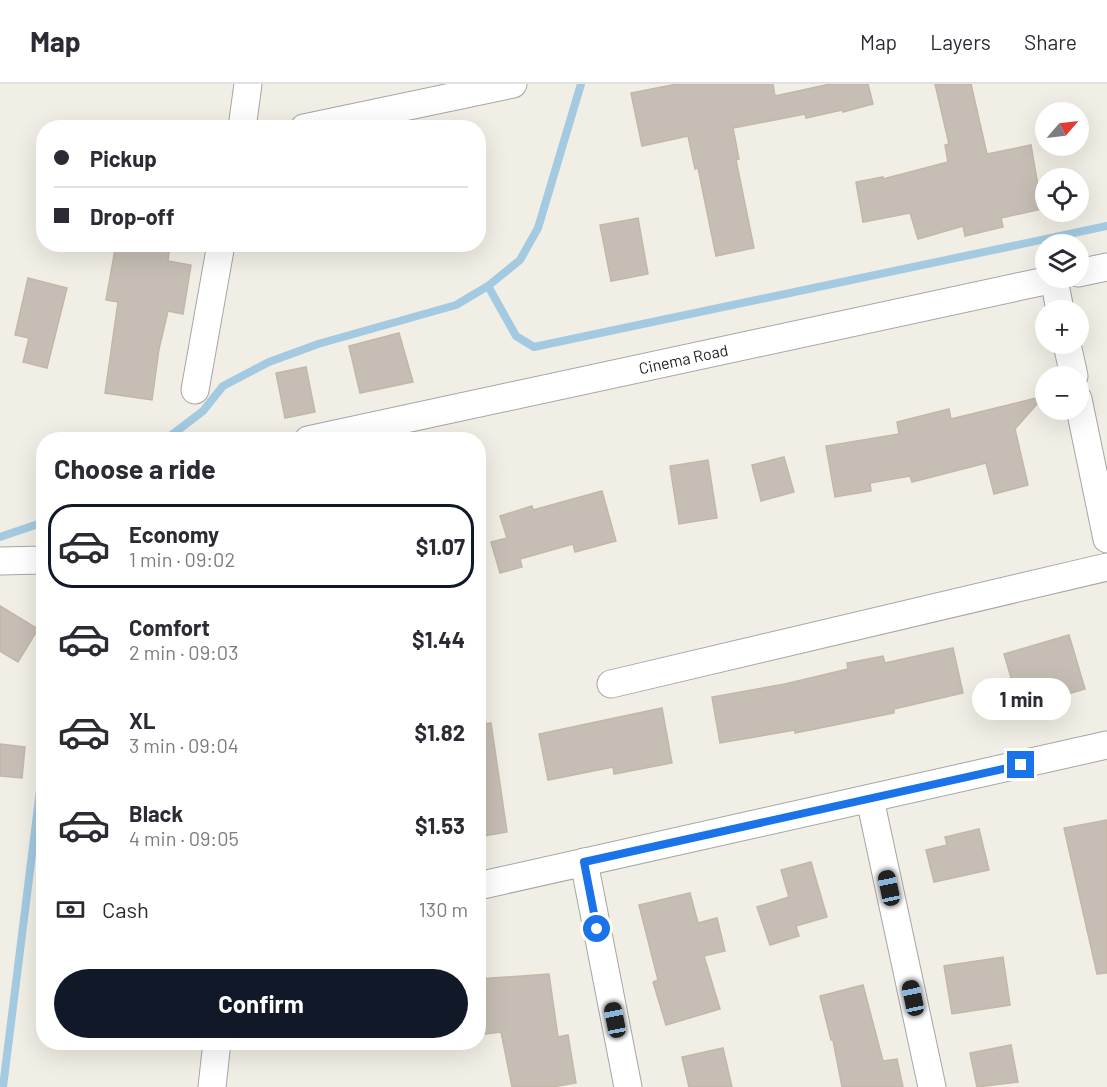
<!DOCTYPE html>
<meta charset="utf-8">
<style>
:root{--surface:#fff;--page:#f2f2f3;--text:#2b2b33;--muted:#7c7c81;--line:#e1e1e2;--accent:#111827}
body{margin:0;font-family:Barlow,sans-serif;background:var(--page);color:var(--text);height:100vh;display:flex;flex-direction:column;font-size:22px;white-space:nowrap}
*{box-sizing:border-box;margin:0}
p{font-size:20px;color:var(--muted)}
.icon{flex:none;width:33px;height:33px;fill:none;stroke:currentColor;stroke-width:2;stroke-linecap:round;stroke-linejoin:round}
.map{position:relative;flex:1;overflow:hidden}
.panel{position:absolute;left:36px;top:348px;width:450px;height:618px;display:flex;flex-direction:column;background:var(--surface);border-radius:24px;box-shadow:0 6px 24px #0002}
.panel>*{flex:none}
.hud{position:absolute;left:36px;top:36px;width:450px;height:132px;border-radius:24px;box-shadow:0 6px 24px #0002;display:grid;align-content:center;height:132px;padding:0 18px;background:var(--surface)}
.needle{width:39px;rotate:62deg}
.buttons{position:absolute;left:1035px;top:18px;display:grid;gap:12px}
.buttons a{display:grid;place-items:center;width:54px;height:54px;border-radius:50%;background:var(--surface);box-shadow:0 6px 24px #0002;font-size:30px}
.end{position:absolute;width:27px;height:27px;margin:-14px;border:8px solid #1a73e8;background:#fff;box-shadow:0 0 0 3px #fff}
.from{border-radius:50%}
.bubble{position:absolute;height:42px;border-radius:21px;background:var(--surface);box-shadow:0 6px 24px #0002;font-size:20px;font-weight:700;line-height:42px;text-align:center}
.car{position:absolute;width:18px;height:36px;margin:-18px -9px;border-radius:8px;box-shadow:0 0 4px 2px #0007;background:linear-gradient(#222 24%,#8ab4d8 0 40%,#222 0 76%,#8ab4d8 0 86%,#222 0)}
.hud b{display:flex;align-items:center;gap:21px;height:57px;font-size:22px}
.hud b+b{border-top:2px solid var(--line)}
.hud i{width:15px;height:15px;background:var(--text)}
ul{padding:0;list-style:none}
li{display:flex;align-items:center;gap:18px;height:84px;margin:0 12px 9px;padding:0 6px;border:3px solid transparent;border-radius:24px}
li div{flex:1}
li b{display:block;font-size:22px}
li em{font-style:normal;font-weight:700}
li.current{border-color:var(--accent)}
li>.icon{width:54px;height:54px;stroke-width:1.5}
h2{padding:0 18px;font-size:27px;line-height:72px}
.pay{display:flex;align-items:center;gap:15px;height:66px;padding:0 18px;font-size:22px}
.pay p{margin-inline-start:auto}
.button{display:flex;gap:12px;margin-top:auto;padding:12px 18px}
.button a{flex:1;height:69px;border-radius:36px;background:var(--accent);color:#fff;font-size:24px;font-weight:700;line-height:69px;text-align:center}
header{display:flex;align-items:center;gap:36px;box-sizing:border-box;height:84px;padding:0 30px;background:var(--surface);border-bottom:2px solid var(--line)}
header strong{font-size:28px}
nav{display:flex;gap:33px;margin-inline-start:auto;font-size:21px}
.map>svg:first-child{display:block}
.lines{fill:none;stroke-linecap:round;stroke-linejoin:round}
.stream{stroke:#a3cae1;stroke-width:8}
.building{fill:#c6beb4;stroke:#c3b7a6;stroke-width:1.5}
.minor-casing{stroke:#a6a6a6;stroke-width:29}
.minor{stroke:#fff;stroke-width:27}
.route{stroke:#1a73e8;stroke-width:8}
.labels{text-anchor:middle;stroke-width:6;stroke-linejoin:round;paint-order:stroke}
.street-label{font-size:16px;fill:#1f1f1f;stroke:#fff}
</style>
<header>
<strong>Map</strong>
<nav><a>Map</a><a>Layers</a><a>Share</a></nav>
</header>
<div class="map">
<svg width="1107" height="1003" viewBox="0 0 1107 1003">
<rect width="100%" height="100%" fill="#f1eee5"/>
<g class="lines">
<g class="stream">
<path d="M488,202L516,252L534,263L1107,142"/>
<path d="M165,356L203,327L223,302L269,278L318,260L456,221L488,202L520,176L538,144L581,0"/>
<path d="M0,453L44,438"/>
<path d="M3,1003L44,674"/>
</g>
</g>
<g class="building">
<path d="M677,0H773L775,12L830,0H868L873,20L843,28L842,26L806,34L805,30L733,44L739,75L736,76L754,164L716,172L698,84L695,85L688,52L642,62L631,9Z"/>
<path d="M935,0H971L987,70L1031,61L1042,125L1001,134L1003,143L965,152L963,142L918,155L910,129L863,138L856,98L883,93V95L948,78L945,61L949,60Z"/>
<path d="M638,134L648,190L611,197L600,141Z"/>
<path d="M116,160H170L168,177L191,181L183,230L168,227L159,265L152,316L105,309L118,218L106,216Z"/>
<path d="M28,194L67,204L47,284L23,278L29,254L15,251Z"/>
<path d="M399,249L413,298L360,309L349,262Z"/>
<path d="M306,283L315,328L285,334L276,289Z"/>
<path d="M1044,312L1015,345L1028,401L994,410L986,379L912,398L910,392L870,399L871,407L835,413L826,362L899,350L897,338L949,325L951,335Z"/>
<path d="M784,373L794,408L761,417L752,381Z"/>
<path d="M708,376L717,434L679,440L670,382Z"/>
<path d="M602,407L616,457L575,468L573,460L520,475L522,483L500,489L491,458L507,454L500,432L532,422L533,426Z"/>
<path d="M0,522L38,545L18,578L0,567Z"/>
<path d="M1069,551L1085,605L1020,624L1004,570Z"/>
<path d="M953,564L963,609L894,625V629L795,649V646L720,659L712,613L785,600L848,585L847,579L883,572L885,579Z"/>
<path d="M662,624L672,679L614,690L613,683L548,696L539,650Z"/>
<path d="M491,639L507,748L478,753V640Z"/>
<path d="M0,660L25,663L22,694L0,692Z"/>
<path d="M1107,736V889L1097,890L1064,744Z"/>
<path d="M979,745L989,786L934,798L926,766L947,761L945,753Z"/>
<path d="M811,778L827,833L796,842L799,852L770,861L757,823L789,813L781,786Z"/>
<path d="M690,809L698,839L717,834L725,867L704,872L720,925L666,941L653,898L658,896L639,821Z"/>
<path d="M1003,873L1010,921L952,930L944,882Z"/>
<path d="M549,890L558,953L568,951L576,999L552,1003H512L501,948L478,951V895Z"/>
<path d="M863,901L883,977L897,975L903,1003H842L833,956H831L820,912Z"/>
<path d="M1011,961L1018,998L977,1003L970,969Z"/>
<path d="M723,964L732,1003H689L682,973Z"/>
</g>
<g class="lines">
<defs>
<g id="minor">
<path d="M242,44L248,0"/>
<path d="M304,44L513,0"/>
<path d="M1078,189L1107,183"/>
<path d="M1054,195L1060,226"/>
<path d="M1067,260L1074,292"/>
<path d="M195,306L221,160"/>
<path d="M1078,315L1107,455"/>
<path id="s1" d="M308,356L1059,194"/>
<path d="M0,477L44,476"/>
<path d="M611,600L1107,483"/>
<path d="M870,715L932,1003"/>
<path d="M584,778L628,1003"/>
<path d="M478,802L1107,661"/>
<path d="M212,1003L217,958"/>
</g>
</defs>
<use href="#minor" class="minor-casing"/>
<use href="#minor" class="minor"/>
</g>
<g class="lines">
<path class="route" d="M597,845L584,778L1021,681"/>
</g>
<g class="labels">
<g class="street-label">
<text dy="6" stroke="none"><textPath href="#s1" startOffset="384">Cinema Road</textPath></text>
</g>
</g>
</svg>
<div class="buttons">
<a><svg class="needle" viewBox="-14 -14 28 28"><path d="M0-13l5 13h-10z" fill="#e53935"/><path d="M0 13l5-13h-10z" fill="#7c7c81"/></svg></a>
<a><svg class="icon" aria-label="locate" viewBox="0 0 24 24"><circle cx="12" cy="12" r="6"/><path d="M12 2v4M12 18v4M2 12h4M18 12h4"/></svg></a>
<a><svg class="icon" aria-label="layers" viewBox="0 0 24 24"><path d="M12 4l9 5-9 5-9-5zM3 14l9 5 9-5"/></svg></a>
<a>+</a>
<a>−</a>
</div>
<i class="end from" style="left:597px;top:845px"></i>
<i class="end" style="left:1021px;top:681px"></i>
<div class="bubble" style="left:972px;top:594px;width:99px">1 min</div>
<i class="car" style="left:889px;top:804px;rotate:348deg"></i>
<i class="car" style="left:913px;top:914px;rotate:348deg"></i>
<i class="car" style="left:615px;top:936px;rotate:349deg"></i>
<div class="hud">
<b><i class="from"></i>Pickup</b>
<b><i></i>Drop-off</b>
</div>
<section class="panel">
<h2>Choose a ride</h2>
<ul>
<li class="current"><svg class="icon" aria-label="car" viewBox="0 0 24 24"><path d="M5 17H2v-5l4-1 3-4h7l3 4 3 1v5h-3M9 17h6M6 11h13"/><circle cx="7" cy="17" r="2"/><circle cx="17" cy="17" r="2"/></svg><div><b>Economy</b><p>1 min · 09:02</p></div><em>$1.07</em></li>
<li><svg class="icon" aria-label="car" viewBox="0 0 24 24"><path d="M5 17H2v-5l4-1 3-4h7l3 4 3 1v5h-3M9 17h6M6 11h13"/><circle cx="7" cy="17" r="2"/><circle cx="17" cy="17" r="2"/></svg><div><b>Comfort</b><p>2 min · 09:03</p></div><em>$1.44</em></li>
<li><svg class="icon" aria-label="car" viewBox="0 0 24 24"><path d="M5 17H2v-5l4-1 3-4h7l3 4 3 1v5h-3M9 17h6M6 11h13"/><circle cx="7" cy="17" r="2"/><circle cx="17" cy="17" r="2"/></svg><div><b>XL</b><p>3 min · 09:04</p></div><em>$1.82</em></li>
<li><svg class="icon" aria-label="car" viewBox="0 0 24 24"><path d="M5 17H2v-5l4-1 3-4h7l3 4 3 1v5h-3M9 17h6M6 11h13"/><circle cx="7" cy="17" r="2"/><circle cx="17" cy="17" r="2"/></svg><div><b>Black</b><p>4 min · 09:05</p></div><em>$1.53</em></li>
</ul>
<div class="pay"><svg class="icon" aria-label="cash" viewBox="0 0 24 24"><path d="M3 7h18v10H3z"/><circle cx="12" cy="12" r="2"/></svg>Cash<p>130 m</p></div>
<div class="button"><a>Confirm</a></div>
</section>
</div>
